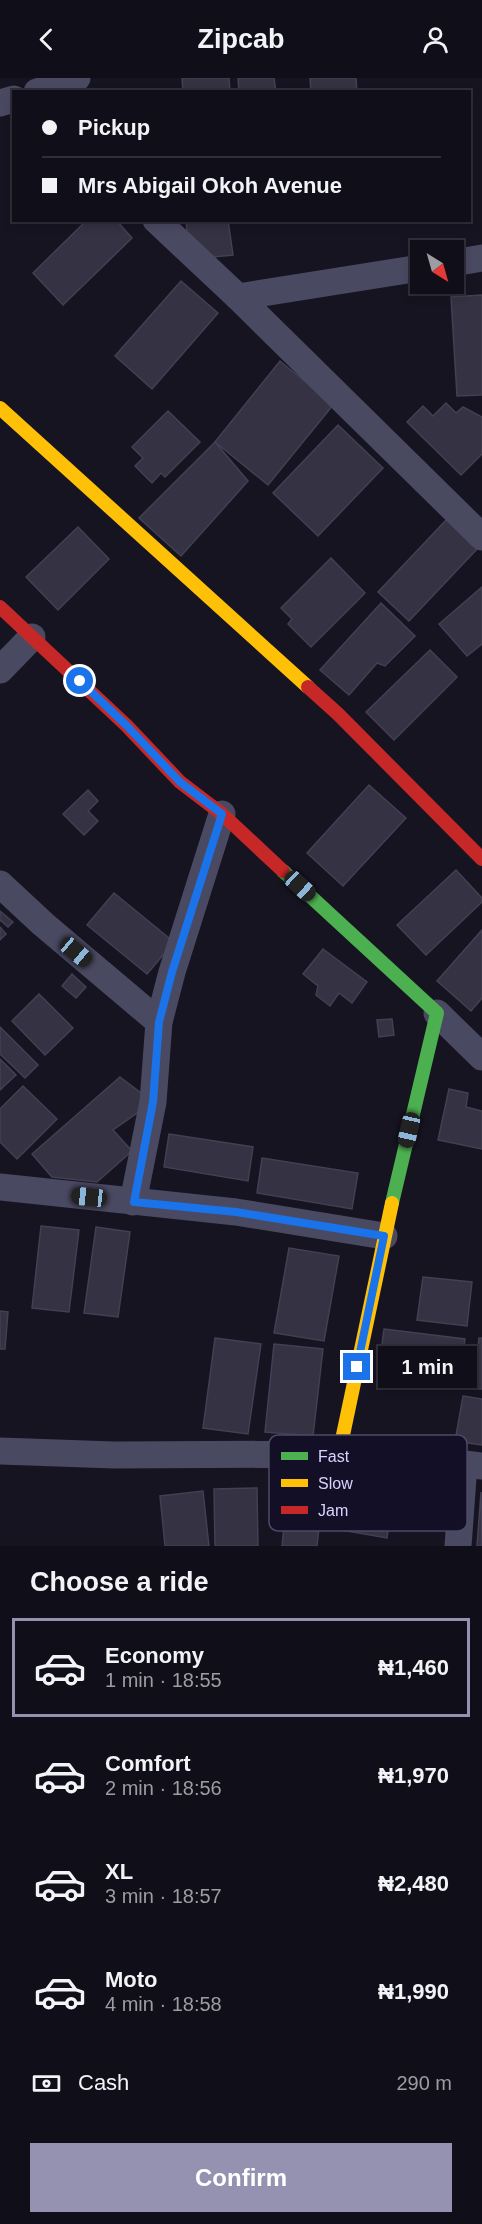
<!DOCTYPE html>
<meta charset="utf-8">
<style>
:root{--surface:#100f19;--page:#191822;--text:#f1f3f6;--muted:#9c9ca2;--line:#302f38;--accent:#9591b1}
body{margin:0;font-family:Helvetica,sans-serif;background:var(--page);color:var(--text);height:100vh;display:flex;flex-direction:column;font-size:22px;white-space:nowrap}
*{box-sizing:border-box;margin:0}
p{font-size:20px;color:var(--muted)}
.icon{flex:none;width:33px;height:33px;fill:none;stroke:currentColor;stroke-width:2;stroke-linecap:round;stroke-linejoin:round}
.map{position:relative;height:1468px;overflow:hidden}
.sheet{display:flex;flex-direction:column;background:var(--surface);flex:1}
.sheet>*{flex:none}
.guide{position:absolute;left:12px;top:12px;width:459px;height:132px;border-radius:0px;box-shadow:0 3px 9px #0003,0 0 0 2px var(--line);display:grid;align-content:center;height:132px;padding:0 30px;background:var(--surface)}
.needle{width:39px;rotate:143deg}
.tools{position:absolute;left:410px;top:162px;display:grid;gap:12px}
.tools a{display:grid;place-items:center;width:54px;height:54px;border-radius:0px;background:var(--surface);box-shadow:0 3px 9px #0003,0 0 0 2px var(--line);font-size:30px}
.end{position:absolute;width:27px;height:27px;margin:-14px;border:8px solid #1a73e8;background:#fff;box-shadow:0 0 0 3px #fff}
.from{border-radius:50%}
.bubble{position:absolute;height:42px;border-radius:0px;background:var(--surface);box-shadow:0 3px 9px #0003,0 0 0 2px var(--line);font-size:20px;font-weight:600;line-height:42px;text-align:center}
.car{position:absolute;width:18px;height:36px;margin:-18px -9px;border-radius:8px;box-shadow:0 0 4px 2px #0007;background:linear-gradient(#222 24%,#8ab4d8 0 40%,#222 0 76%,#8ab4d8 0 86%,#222 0)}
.guide b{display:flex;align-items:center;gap:21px;height:57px;font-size:22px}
.guide b+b{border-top:2px solid var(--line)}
.guide i{width:15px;height:15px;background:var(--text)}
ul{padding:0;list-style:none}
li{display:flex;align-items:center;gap:18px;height:99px;margin:0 12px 9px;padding:0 18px;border:3px solid transparent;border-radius:0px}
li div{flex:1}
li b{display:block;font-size:22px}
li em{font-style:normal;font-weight:600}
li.active{border-color:var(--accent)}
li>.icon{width:54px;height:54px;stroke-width:1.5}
h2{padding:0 30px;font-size:27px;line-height:72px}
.pay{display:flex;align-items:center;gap:15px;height:66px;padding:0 30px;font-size:22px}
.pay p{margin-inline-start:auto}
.action{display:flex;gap:12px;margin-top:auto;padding:12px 30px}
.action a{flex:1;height:69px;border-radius:0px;background:var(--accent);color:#fff;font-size:24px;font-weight:600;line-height:69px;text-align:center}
header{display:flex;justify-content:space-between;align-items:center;height:78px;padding:0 30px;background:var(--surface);font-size:27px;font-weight:600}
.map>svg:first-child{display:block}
.building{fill:#343243;stroke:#433f54;stroke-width:1.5}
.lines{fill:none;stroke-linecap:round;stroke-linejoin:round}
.street{stroke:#4a4962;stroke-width:27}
.fast{stroke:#4caf50;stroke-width:14}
.slow{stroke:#ffc107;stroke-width:14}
.jam{stroke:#c62828;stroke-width:14}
.route{stroke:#1a73e8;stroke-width:8}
.key{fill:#130f26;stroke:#4e4a67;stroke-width:1.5}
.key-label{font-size:16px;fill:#d9d4ff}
</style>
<header><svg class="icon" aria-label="back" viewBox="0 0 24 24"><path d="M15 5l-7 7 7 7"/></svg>Zipcab<svg class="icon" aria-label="person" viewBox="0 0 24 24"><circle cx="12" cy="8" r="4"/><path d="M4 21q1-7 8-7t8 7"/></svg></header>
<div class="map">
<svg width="482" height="1468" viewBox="0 0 482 1468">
<rect width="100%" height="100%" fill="#161421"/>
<g class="building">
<path d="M182,0H229L230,14H183Z"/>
<path d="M238,0H274L276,14H239Z"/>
<path d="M310,0H356L357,14H311Z"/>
<path d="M87,142H116L132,160L63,227L33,195Z"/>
<path d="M186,142H228L233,177L213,179L187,155Z"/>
<path d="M181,203L218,235L152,311L115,278Z"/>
<path d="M482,217V317L457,318L451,219Z"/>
<path d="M280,283L333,327L268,407L215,364Z"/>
<path d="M446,325L456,335L463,329L482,339V376L461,397L407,344L423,328L433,338Z"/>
<path d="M168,333L200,364L165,399L161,395L152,405L135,388L143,380L132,369Z"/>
<path d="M338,347L383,390L318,458L273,415Z"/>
<path d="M215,364L248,403L181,478L139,440Z"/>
<path d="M447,441L478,470L409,543L378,514Z"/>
<path d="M78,449L109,481L58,532L26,499Z"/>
<path d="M331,480L365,515L311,569L288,546L292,541L281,530Z"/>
<path d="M482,509V566L467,578L439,546Z"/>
<path d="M381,525L415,558L385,588L377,585L349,617L320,592Z"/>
<path d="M430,572L457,599L394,662L366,634Z"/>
<path d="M369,707L406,740L343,808L307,775Z"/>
<path d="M88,712L98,723L88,733L98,743L84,757L63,736Z"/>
<path d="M456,792L482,820V824L426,877L397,847Z"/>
<path d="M114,815L174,864L147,896L87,847Z"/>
<path d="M0,833L13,844L8,849L0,842Z"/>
<path d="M0,849L6,856L0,862Z"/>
<path d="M482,852V920L471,933L437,903Z"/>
<path d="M323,871L367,904L352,925L339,915L330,928L316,917L318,908L303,896Z"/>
<path d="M72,896L86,909L76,920L62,908Z"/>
<path d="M39,916L73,950L45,977L12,943Z"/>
<path d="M392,941L394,957L379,959L377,942Z"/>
<path d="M0,949L38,987L25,1000L0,976Z"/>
<path d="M0,981L16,997L0,1012Z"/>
<path d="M120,999L153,1024L113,1052L132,1073L97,1104L52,1099L32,1076Z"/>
<path d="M23,1008L57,1041L17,1081L0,1064V1031Z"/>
<path d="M449,1011L468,1015L466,1029L482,1033V1071L438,1062Z"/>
<path d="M169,1056L253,1069L248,1103L164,1089Z"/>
<path d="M262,1080L358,1095L352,1131L257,1115Z"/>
<path d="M41,1148L79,1152L69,1234L32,1230Z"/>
<path d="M96,1149L130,1154L118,1239L84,1235Z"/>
<path d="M289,1170L339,1178L324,1263L274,1255Z"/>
<path d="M423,1199L472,1204L467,1248L417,1242Z"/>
<path d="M0,1233L8,1234L5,1271H0Z"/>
<path d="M384,1251L465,1261L459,1307L378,1296Z"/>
<path d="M215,1260L261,1266L248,1356L203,1350Z"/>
<path d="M479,1260H482V1311H474Z"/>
<path d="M274,1266L323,1271L313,1358L265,1354Z"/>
<path d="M463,1318L482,1321V1367L455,1363Z"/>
<path d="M337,1401L379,1408L381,1426L397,1428L400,1445L389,1447L387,1460L329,1450Z"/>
<path d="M257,1410L258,1468H215L214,1411Z"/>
<path d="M288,1411L323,1414L317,1468H282Z"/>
<path d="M203,1413L209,1468H165L160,1418Z"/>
<path d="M481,1414L482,1468H477Z"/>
</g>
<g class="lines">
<g class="street">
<path d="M37,14L77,0"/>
<path d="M0,25L14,21"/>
<path d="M156,142L238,219L482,459"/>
<path d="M453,185L482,180"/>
<path d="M238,219L420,190"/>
<path d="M0,592L32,559"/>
<path d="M0,806L43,846L159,944"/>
<path d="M437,935L482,979"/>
<path d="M0,1109L236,1134L384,1158"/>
<path d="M133,1124L153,1024L159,944L172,894L222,736"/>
<path d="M0,1373L114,1377L339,1376L426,1381L482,1388"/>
<path d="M458,1468L464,1386"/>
</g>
<path class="fast" d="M283,793L437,935L392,1125"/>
<g class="slow">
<path d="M0,330L308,609"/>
<path d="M339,1376L392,1125"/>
</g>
<g class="jam">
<path d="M0,529L127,648L180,704L222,736L283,793"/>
<path d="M308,609L338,636L482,781"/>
</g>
</g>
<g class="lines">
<path class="route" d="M80,603L127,648L180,704L222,736L172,894L159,944L153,1024L134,1124L236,1134L384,1158L357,1289"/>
</g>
<rect x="269" y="1357" width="198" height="96" rx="9" class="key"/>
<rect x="281" y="1374" width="27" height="8" fill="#4caf50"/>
<rect x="281" y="1401" width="27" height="8" fill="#ffc107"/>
<rect x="281" y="1428" width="27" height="8" fill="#c62828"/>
<g class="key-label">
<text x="318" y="1384">Fast</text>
<text x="318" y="1411">Slow</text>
<text x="318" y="1438">Jam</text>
</g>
</svg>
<div class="tools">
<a><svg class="needle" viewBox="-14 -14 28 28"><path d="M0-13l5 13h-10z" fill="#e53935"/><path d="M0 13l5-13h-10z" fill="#9c9ca2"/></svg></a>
</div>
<i class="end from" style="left:80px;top:603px"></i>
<i class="end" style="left:357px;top:1289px"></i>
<div class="bubble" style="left:378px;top:1268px;width:99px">1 min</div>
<i class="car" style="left:300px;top:808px;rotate:133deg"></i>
<i class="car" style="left:76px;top:874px;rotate:130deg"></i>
<i class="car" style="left:409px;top:1052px;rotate:193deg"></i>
<i class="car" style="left:89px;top:1119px;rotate:276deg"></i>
<div class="guide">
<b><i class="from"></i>Pickup</b>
<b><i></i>Mrs Abigail Okoh Avenue</b>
</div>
</div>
<section class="sheet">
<h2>Choose a ride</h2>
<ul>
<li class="active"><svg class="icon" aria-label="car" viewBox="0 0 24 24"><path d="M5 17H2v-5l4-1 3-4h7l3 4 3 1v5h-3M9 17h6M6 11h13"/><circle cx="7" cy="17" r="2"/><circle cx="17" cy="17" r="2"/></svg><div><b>Economy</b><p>1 min · 18:55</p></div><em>₦1,460</em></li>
<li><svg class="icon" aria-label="car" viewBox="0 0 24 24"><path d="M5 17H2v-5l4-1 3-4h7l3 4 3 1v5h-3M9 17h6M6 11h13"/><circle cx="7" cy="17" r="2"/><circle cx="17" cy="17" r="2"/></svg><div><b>Comfort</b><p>2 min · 18:56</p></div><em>₦1,970</em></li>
<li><svg class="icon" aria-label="car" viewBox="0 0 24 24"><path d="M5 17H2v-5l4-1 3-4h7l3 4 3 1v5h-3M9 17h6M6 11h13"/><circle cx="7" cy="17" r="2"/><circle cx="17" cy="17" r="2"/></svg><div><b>XL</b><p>3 min · 18:57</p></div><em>₦2,480</em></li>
<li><svg class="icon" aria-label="car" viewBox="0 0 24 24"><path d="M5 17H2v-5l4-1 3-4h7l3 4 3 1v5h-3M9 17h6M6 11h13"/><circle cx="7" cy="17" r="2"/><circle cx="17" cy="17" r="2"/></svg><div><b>Moto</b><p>4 min · 18:58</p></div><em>₦1,990</em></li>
</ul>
<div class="pay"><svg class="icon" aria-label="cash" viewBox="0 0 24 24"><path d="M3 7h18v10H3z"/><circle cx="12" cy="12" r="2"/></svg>Cash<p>290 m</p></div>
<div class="action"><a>Confirm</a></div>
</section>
